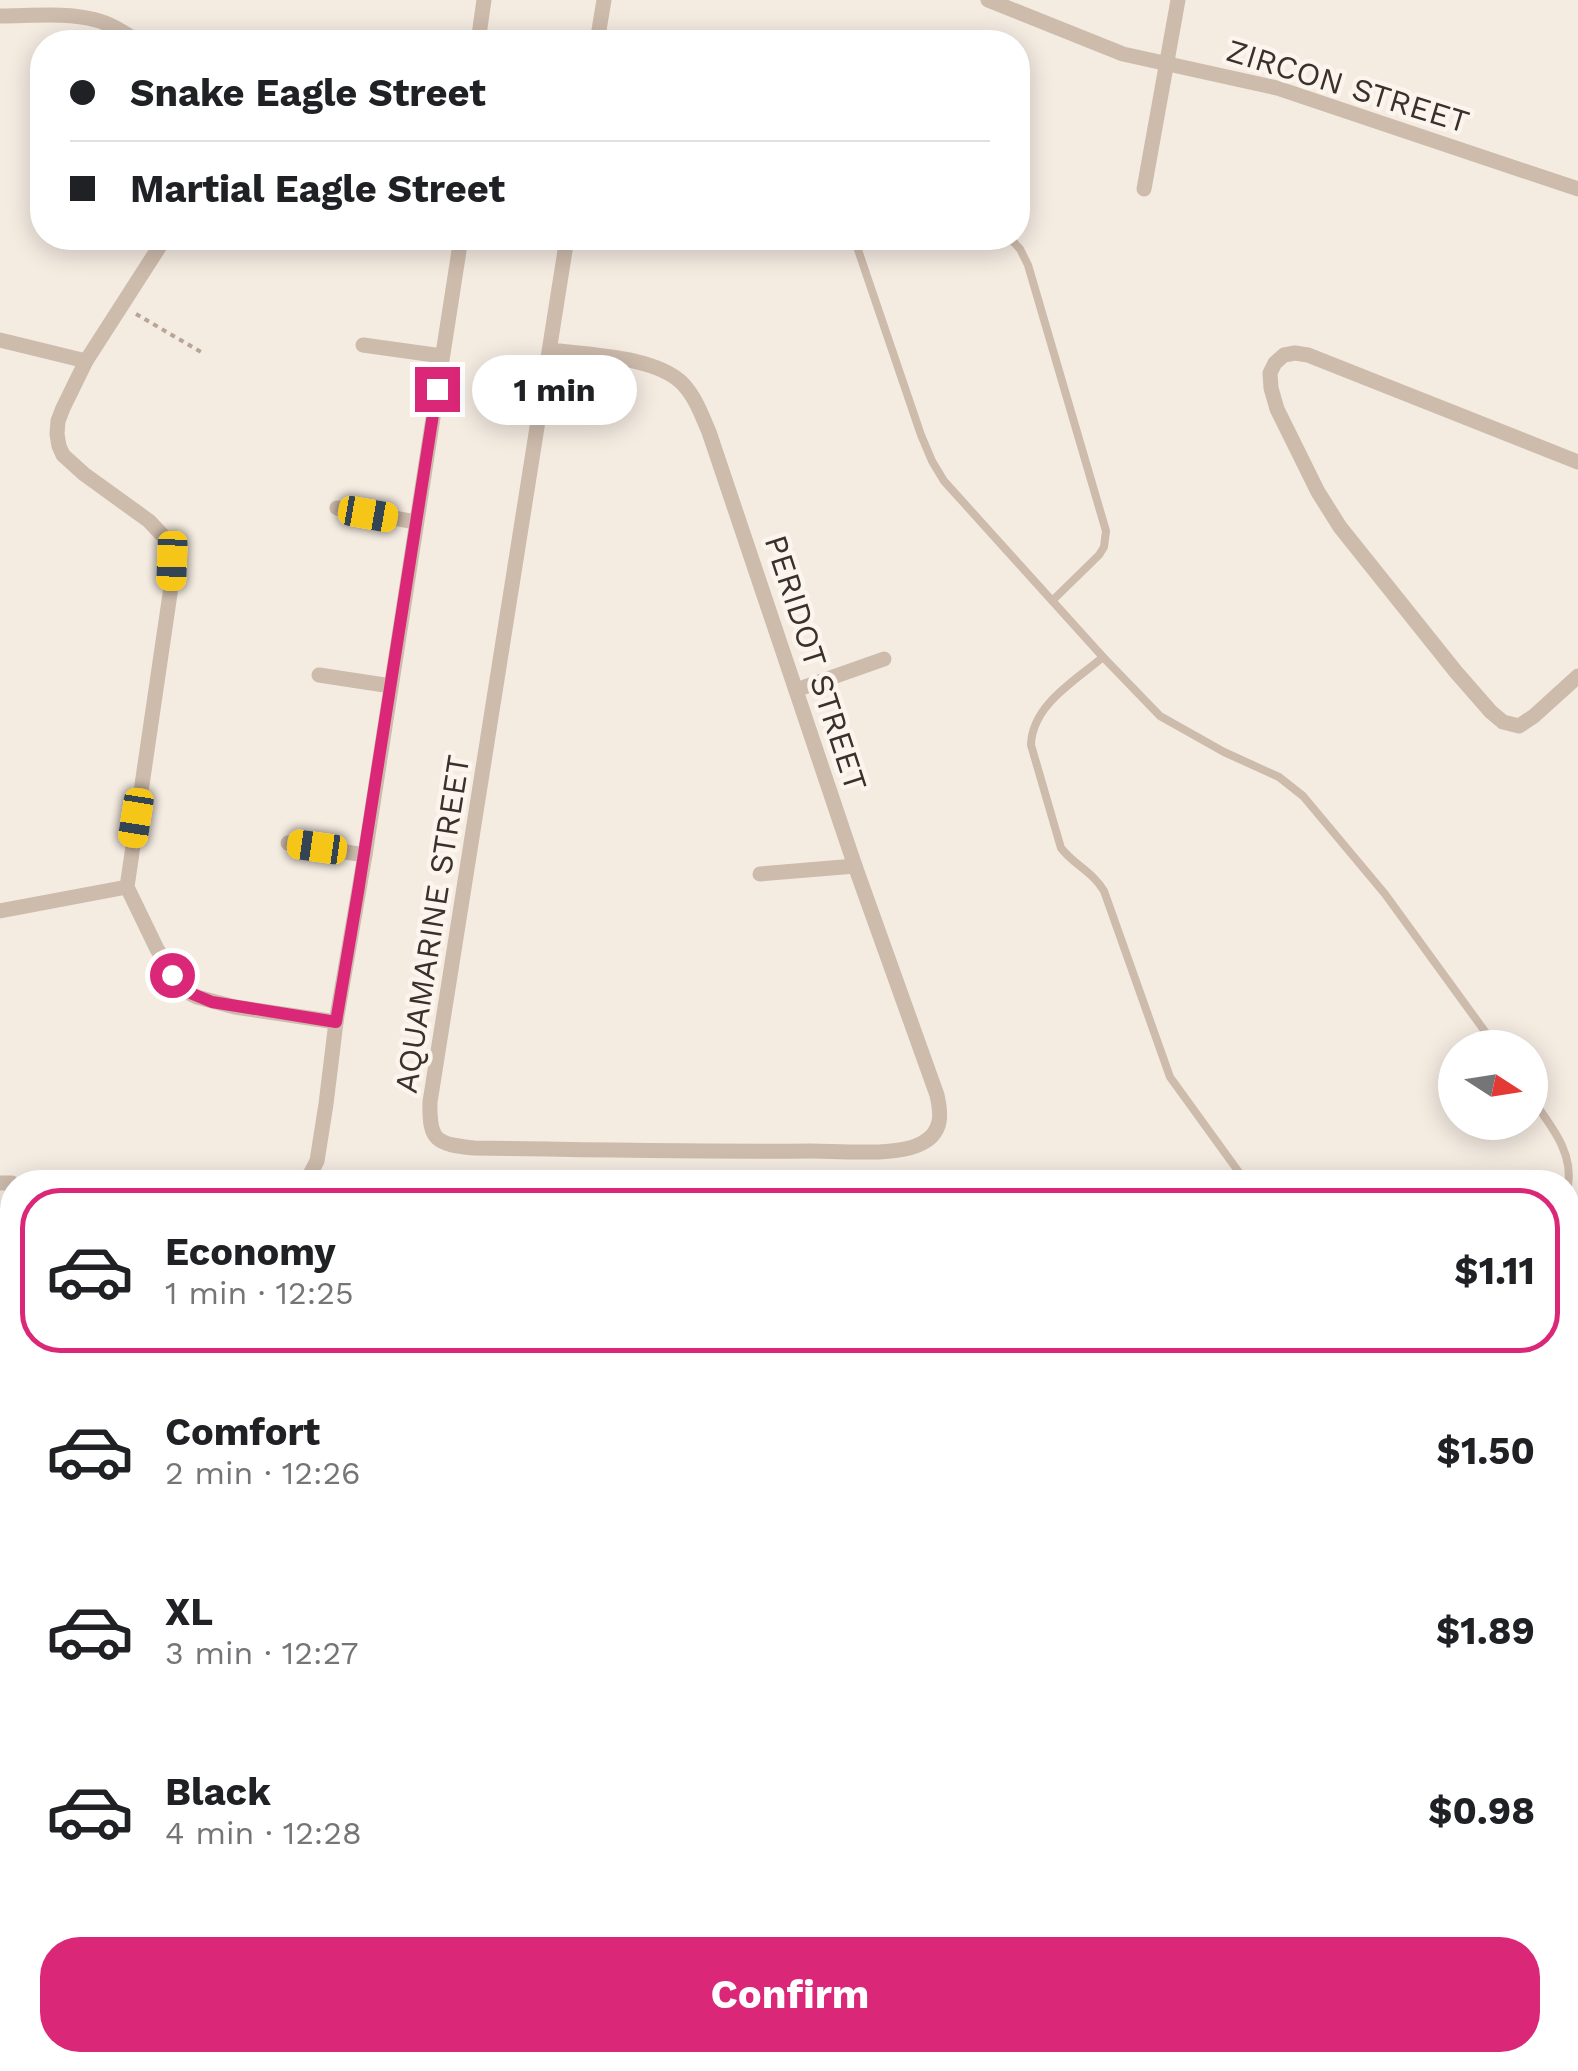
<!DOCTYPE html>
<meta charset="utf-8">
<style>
:root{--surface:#fff;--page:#f6f6f6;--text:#202124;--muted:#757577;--line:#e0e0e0;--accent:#db2777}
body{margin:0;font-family:"Work Sans",sans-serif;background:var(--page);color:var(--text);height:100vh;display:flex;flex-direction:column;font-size:38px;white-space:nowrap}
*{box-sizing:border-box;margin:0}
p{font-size:32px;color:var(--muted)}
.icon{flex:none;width:55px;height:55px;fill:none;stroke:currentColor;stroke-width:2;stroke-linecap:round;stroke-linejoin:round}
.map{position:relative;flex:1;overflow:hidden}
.panel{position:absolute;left:0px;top:1170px;width:1580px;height:902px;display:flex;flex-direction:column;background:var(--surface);border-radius:40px 40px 0 0;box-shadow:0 5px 25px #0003}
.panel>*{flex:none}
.hud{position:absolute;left:30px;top:30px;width:1000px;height:220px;border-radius:40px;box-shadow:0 5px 25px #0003;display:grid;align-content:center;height:220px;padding:0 40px;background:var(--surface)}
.needle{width:65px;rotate:102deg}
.tools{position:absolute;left:1438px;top:1030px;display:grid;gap:20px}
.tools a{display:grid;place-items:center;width:110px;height:110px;border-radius:50%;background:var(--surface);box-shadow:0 5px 25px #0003;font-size:50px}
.end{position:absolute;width:45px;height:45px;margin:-22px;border:12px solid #db2777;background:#fff;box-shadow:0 0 0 5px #fff}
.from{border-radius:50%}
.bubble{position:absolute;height:70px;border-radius:35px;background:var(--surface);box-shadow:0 5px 25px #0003;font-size:32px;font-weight:700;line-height:70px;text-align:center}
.car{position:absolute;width:30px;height:60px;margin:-30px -15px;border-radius:12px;box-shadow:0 0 8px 2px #0007;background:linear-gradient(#f5c518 24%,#345 0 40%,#f5c518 0 76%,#345 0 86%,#f5c518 0)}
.hud b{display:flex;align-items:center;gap:35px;height:95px;font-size:38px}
.hud b+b{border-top:2px solid var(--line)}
.hud i{width:25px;height:25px;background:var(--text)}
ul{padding:18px 0 0;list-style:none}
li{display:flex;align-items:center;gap:30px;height:165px;margin:0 20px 15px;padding:0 20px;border:5px solid transparent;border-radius:40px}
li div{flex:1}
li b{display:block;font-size:38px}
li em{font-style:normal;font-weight:700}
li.selected{border-color:var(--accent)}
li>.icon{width:90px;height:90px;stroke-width:1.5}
.primary-button{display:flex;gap:20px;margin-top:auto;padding:20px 40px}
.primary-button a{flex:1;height:115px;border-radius:40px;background:var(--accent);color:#fff;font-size:40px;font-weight:700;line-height:115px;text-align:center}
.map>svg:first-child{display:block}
.grass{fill:url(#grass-tufts)}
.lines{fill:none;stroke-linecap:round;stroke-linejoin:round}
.path{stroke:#b9a596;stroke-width:4;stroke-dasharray:5 5;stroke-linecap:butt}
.service{stroke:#cdbbac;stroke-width:8}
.minor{stroke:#cdbbac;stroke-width:15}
.route{stroke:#db2777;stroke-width:12}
.labels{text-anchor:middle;stroke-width:9;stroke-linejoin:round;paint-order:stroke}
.street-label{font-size:32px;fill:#3b302b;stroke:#fbf5ee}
</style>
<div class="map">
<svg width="1578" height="2071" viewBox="0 0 1578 2071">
<defs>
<pattern id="grass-tufts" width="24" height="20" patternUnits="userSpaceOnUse" patternTransform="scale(2.5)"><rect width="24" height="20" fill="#b8c4a0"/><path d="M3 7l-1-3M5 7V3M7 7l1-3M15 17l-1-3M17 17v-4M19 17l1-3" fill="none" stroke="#97a083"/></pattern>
</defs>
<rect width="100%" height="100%" fill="#f4ebe1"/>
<path class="grass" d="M1578,1843V2071H1219L1254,2060H1568V1845Z"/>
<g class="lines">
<path class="path" d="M136,314L201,352"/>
<g class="service">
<path d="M854,238L921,435L932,461L944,481L1103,657L1160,716L1224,752L1279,777L1303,796L1385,894L1497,1048"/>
<path d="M1010,238L1020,249L1028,265L1106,531L1104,547L1099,555L1053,600"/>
<path d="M1103,657C1075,681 1032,705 1031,745L1061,848C1074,865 1093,872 1104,891L1170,1077L1246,1182"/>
<path d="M1530,1096C1549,1124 1574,1151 1568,1186"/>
</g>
<g class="minor">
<path d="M988,0L1123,54L1277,88L1578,189"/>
<path d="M0,16C31,16 67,12 96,20C112,24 126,34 139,42"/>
<path d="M478,42L484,0"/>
<path d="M597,42L604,0"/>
<path d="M1144,189L1178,0"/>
<path d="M165,238L86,361L63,408L58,421L57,434L59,446L63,455L84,474L149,521L166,539L171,548L173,561L171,587L127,887L157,949L183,990L197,997L235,1007L336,1022"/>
<path d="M0,340L86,361"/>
<path d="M363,345L442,356"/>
<path d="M550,350C588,355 656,356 683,384C696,398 702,416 709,432L855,866L937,1095C941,1113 943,1131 924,1142C901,1157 840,1151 811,1151C699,1152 586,1150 474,1148C436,1144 429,1141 430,1102L567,238"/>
<path d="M1578,462L1308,355L1295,353L1284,355L1275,363L1270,373L1271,388L1277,409L1318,492L1340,527L1456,672L1491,712L1503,722L1519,726L1534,716L1578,676"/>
<path d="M337,508L416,522"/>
<path d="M319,675L391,686"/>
<path d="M796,690L884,659"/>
<path d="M288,843L365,855"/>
<path d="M760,874L855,866"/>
<path d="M0,911L127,887"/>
<path d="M306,1182L317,1161L326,1104L336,1022L365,855L461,238"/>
<path d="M0,1183H12"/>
<path d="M0,1426H12"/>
<path d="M0,1564L12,1536"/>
<path d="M1568,1816L1578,1814"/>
<path d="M0,2004L12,1990"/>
<path d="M454,2071L464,2060"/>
<path d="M1187,2071L1221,2060"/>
</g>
</g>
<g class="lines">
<path class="route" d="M172,975L183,990L212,1002L336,1022L358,892L437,389"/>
</g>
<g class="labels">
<g class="street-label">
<text transform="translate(1348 86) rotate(17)" y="11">ZIRCON STREET</text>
<text transform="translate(816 663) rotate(72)" y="11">PERIDOT STREET</text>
<text transform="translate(432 924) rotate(-81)" y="11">AQUAMARINE STREET</text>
</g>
</g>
</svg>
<div class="tools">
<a><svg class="needle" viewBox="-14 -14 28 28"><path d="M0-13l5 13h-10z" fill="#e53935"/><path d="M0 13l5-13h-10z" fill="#757577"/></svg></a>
</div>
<i class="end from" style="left:172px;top:975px"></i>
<i class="end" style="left:437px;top:389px"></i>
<div class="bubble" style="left:472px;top:355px;width:165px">1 min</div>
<i class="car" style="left:368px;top:514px;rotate:100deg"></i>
<i class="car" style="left:172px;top:561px;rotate:182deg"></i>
<i class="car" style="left:136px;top:818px;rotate:189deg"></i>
<i class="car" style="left:317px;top:847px;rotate:278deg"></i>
<div class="hud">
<b><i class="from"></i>Snake Eagle Street</b>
<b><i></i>Martial Eagle Street</b>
</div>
<section class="panel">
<ul>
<li class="selected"><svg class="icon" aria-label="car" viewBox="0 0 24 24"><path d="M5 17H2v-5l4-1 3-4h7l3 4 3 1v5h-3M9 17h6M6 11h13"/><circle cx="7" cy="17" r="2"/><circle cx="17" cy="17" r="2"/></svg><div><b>Economy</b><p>1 min · 12:25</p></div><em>$1.11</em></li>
<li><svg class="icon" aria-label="car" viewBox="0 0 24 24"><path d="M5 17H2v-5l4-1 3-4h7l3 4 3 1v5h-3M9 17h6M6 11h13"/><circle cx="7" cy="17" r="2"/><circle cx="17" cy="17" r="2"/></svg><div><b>Comfort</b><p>2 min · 12:26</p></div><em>$1.50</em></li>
<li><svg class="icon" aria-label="car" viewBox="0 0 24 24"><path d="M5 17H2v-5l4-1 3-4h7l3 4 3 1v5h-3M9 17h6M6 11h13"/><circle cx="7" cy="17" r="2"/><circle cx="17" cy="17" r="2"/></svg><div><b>XL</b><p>3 min · 12:27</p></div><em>$1.89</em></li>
<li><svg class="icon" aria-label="car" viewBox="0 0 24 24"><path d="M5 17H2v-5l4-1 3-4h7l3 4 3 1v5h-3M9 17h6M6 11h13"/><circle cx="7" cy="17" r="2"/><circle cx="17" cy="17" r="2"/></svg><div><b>Black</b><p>4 min · 12:28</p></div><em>$0.98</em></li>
</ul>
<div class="primary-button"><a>Confirm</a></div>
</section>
</div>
